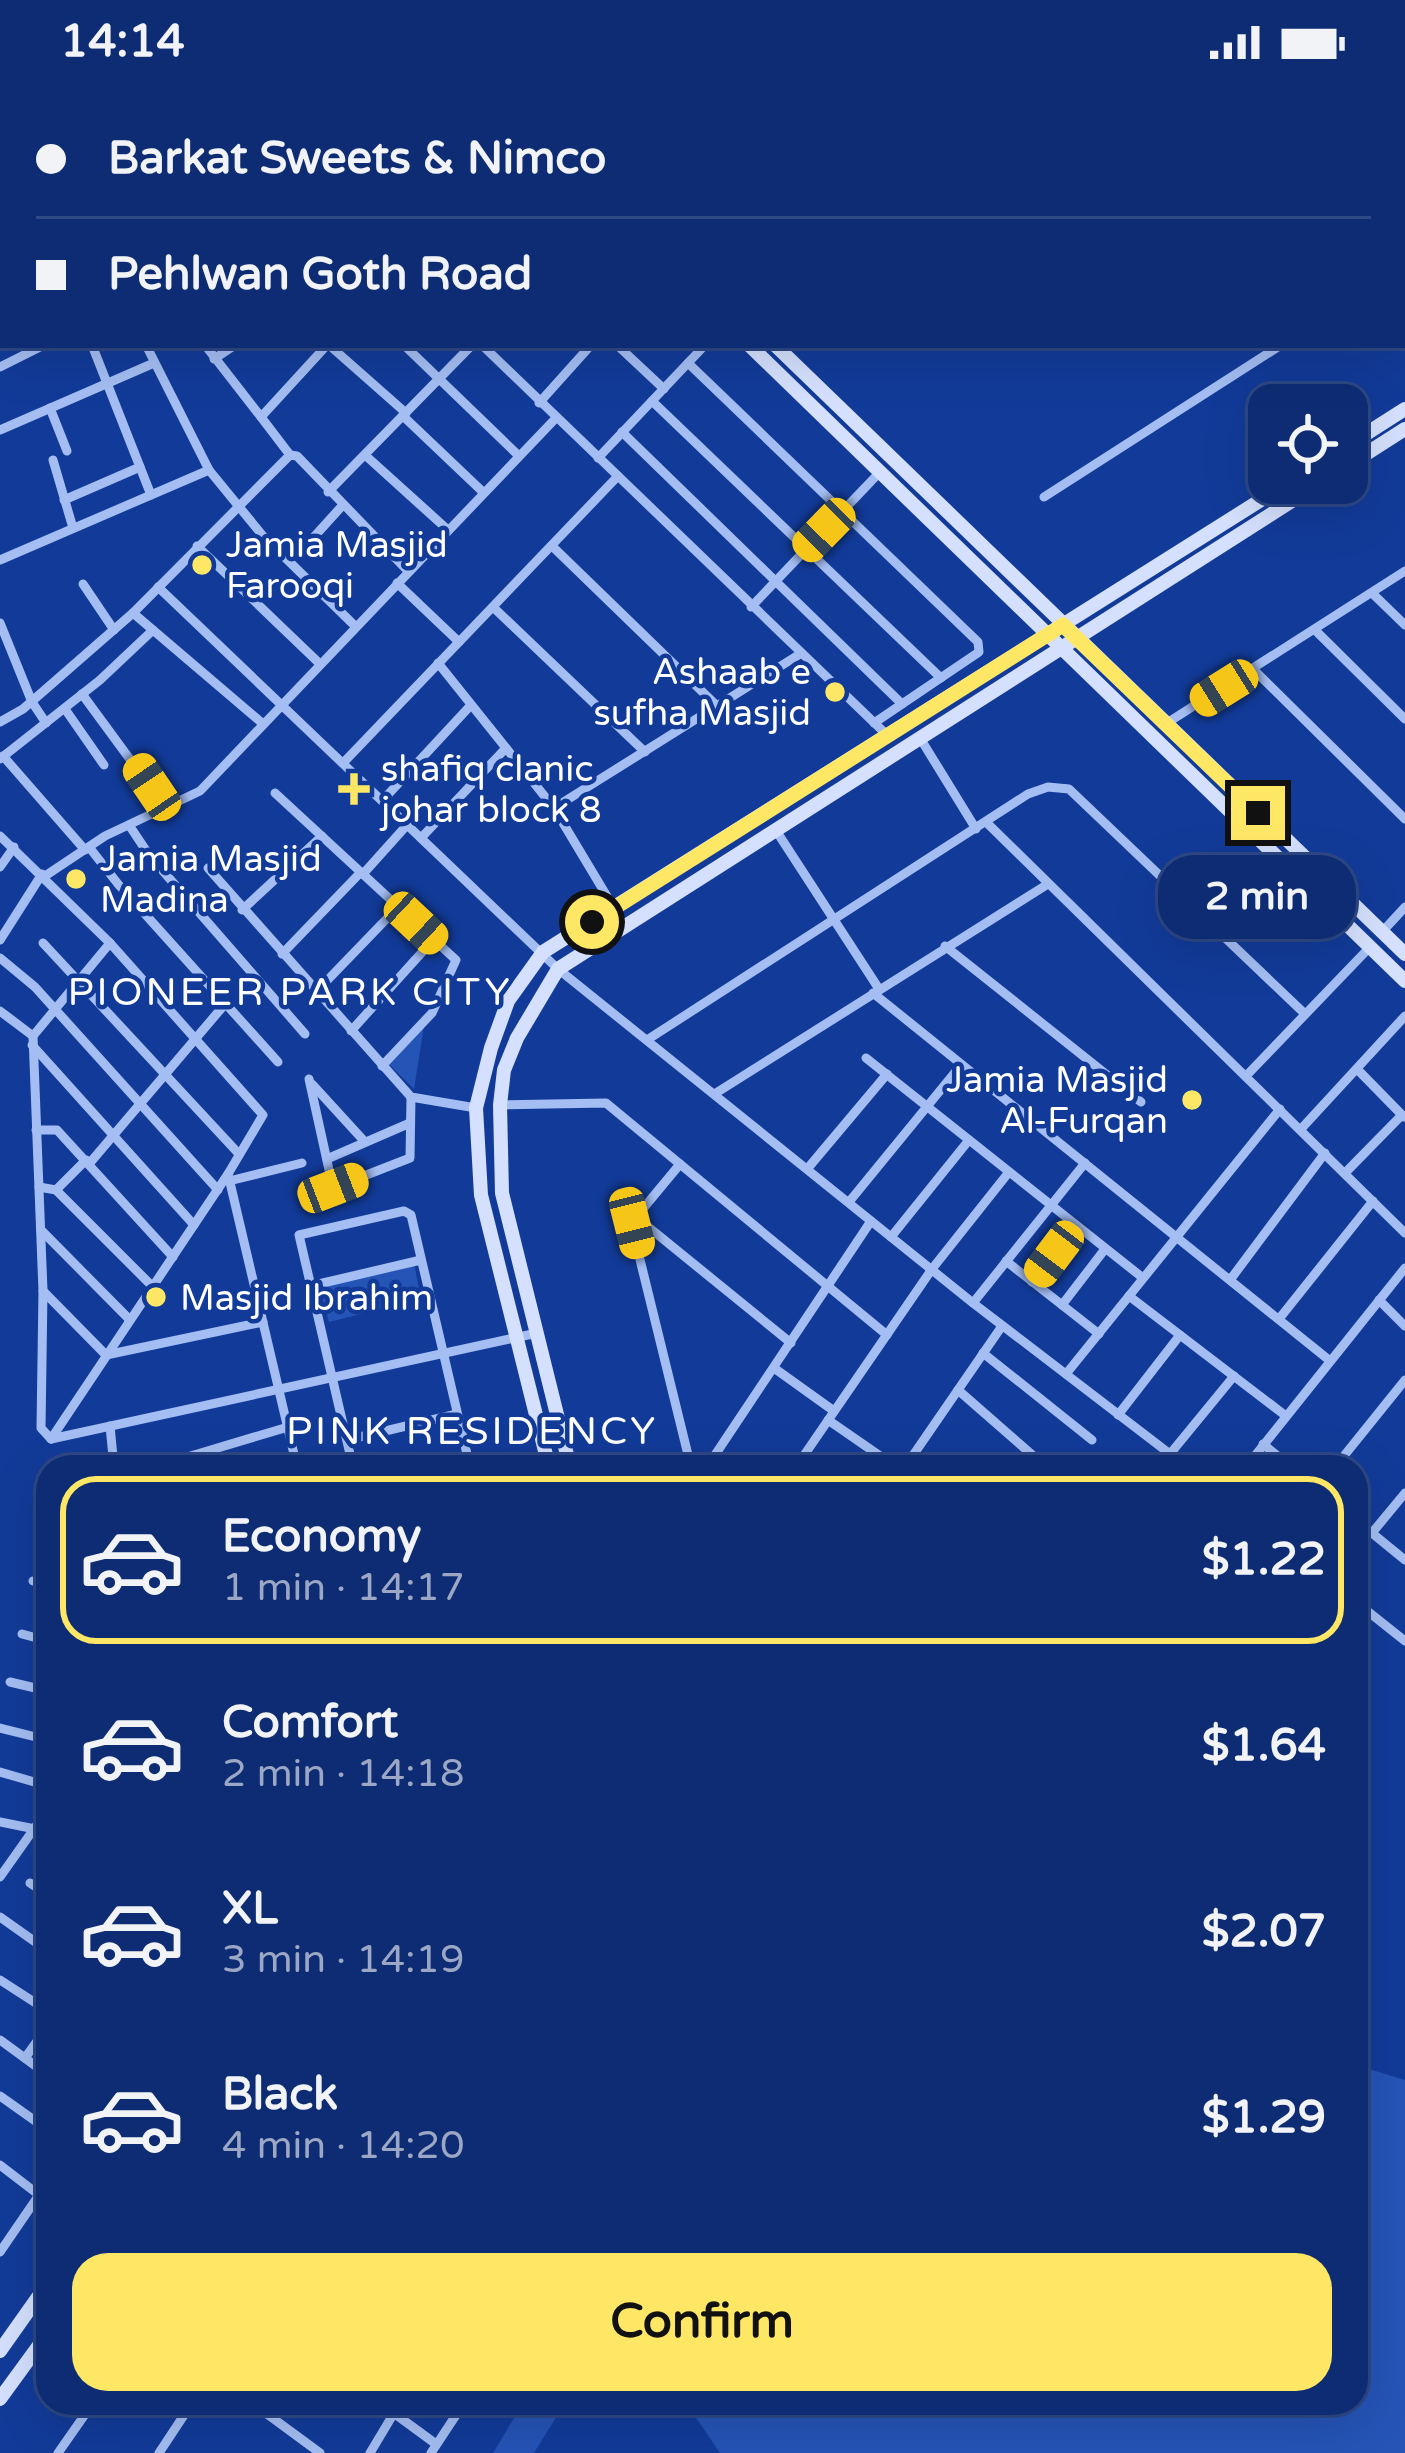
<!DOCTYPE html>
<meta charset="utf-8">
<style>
:root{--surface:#0e2c73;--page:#173478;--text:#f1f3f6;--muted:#9ba7c4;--line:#2e4885;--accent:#ffe766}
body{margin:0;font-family:"Varela Round",sans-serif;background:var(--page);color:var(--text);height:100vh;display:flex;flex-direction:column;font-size:45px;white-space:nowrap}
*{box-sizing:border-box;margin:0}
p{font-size:39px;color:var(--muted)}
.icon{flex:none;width:66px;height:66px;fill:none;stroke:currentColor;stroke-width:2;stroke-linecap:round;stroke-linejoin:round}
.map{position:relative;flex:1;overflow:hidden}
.drawer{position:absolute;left:36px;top:1371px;width:1332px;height:960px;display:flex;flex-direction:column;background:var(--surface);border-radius:36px;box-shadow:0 12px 48px #0002,0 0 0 3px var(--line)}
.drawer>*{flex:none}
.banner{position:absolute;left:0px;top:0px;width:1407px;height:264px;box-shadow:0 12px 48px #0002,0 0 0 3px var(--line);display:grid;align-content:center;height:264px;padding:0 36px;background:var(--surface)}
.fabs{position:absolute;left:1248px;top:300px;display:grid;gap:24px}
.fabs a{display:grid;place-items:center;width:120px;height:120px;border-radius:24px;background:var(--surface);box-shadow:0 12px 48px #0002,0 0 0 3px var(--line);font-size:60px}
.end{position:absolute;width:54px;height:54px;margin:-27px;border:15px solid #ffe766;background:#111;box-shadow:0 0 0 6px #111}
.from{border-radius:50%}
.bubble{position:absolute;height:84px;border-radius:36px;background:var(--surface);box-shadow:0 12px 48px #0002,0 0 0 3px var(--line);font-size:39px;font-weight:700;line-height:84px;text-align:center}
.car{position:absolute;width:36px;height:72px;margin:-36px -18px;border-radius:15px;box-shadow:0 0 9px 3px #0007;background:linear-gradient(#f5c518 24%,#345 0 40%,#f5c518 0 76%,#345 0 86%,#f5c518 0)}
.banner b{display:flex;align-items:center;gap:42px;height:114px;font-size:45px}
.banner b+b{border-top:3px solid var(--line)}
.banner i{width:30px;height:30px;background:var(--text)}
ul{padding:21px 0 0;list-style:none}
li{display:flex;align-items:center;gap:36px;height:168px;margin:0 24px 18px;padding:0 12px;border:6px solid transparent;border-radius:36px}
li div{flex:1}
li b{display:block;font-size:45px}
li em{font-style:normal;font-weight:700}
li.selected{border-color:var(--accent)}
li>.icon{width:108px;height:108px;stroke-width:1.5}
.action{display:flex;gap:24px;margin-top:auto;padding:24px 36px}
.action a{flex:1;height:138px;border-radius:36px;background:var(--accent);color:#111;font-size:48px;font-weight:700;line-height:138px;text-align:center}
.status{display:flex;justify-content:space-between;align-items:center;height:84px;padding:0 60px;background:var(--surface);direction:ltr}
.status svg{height:33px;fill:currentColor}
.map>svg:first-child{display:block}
.green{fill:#2554b7}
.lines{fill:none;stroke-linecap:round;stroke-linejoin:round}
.canal{stroke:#224088;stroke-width:10}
.street{stroke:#a4bef3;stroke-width:9}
.secondary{stroke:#d4e0fd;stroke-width:14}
.route{stroke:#ffe766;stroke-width:15}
.poi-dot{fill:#ffe766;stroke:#123b99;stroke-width:4.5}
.labels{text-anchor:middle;stroke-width:9;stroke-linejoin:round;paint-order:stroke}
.poi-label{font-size:36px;fill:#fff;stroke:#123b99;text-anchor:start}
.neighbourhood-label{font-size:39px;letter-spacing:3px;fill:#fff;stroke:#123b99}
</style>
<div class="status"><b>14:14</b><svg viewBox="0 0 49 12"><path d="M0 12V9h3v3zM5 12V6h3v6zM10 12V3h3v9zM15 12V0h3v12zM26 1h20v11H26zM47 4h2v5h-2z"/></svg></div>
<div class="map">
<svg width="1405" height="2369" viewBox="0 0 1405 2369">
<rect width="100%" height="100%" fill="#123b99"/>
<g class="green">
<path d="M424,942L414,1005L389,980Z"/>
<path d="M413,1174L421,1215L329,1238L318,1200Z"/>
<path d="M1356,1981L1405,1996V2369H720L686,2319H1356Z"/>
<path d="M523,2319H565L534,2369H493Z"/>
</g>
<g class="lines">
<path class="canal" d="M0,20H3"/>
<g class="street">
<path d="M130,0L133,3"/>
<path d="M196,0L199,3"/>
<path d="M273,0L276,3"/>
<path d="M351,0L354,3"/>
<path d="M283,3L286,0"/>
<path d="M426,3L428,0"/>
<path d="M717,3L721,0"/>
<path d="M739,3L743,0"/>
<path d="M0,5L5,0"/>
<path d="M0,97H3"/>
<path d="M0,164H3"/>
<path d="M1404,182H1405"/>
<path d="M0,222H3"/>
<path d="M92,261L151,411"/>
<path d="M146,261L209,386L263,452L354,541"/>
<path d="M205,261L261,333L327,261"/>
<path d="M329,261L406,329"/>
<path d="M404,261L519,372"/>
<path d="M482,261L887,651"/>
<path d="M617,261L664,305"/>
<path d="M214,275L235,261"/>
<path d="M688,279L978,558L979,568L874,639"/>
<path d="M0,283L44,261"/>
<path d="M652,317L941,594"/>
<path d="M539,319L591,261"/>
<path d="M50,324L67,367"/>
<path d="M403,332L484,409"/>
<path d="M261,333L290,371"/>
<path d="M0,346L154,279"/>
<path d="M622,348L902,620"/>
<path d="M365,371L448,446"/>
<path d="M598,374L705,261"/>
<path d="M53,376L73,444"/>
<path d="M328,408L472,261"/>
<path d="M1044,413L1281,261"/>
<path d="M64,416L140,383"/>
<path d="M313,454L342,422"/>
<path d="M197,462L319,579"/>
<path d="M552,462L717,622"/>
<path d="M0,476L209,386"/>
<path d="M397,499L459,558"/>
<path d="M83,500L114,546"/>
<path d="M158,503L558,885L973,1219L1187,1383"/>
<path d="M1372,509L1405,541"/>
<path d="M493,523L645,668"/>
<path d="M751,523L879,389"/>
<path d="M133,529L262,639"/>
<path d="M0,539L32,618L46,639"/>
<path d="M1315,546L1405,635"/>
<path d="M438,579L554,724L614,824"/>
<path d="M1254,586L1405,735"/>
<path d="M82,610L165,723"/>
<path d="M65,625L104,681"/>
<path d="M0,638L23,625L133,529L290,371L297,372L408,487"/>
<path d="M1167,639L1405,487"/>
<path d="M920,654L976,745"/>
<path d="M3,672L85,766"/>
<path d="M0,675L100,596L153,546"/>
<path d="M343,679L618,392"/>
<path d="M275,709L456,876L432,929L382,982"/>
<path d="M382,717L471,621"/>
<path d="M554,724L800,570"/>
<path d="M986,738L1405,1149"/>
<path d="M129,741L149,771L305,950"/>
<path d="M777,748L879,905"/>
<path d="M0,752L110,859L263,1031L228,1090L51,1355"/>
<path d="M421,754L506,664"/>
<path d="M89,763L118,800L278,978"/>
<path d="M0,783L14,763"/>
<path d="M208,784L411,1013L476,1024"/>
<path d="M363,790L407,741"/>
<path d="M45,792L105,752L200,707L555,335"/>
<path d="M242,826L322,752"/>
<path d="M1382,848L1405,823"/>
<path d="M0,856L42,790"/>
<path d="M43,859L239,1070"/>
<path d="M945,862L1141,1018"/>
<path d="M282,870L361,788"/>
<path d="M0,874L35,903L218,1106"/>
<path d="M316,908L398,823"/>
<path d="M873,909L1329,1276"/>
<path d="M0,927L33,952"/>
<path d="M351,947L434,855"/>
<path d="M647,956L1028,710L1048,703L1069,705L1305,930"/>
<path d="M32,961L194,1141"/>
<path d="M866,974L1143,1194"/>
<path d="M1357,985L1404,1033"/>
<path d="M1246,992L1370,863"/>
<path d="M309,995L333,1104L410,1074L411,1013"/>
<path d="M312,1000L365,1058"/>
<path d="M716,1009L1048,800"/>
<path d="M500,1021L606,1019L887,1251"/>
<path d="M1301,1045L1405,932"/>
<path d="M36,1046H57L173,1173"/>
<path d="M327,1075L410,1039"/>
<path d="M89,1080L225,920"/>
<path d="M680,1080L631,1139L691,1383"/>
<path d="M808,1084L887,990"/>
<path d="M1345,1089L1402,1031"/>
<path d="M228,1090L297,1383"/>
<path d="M229,1097L302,1079"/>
<path d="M39,1103L56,1106L153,1203"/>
<path d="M56,1106L86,1076"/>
<path d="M849,1118L961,981"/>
<path d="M636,1133L791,1259"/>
<path d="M41,1146L130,1236"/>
<path d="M891,1153L969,1056"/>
<path d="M1006,1177L1099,1250"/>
<path d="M1230,1196L1325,1069"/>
<path d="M1032,1198L1075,1141"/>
<path d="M310,1202L421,1176"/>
<path d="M43,1207L106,1271L263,1238"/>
<path d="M1129,1212L1286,1332"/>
<path d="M1379,1216L1405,1242"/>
<path d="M973,1219L1085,1079"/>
<path d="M1062,1221L1105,1165"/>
<path d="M1279,1235L1373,1117"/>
<path d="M983,1269L1092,1356"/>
<path d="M774,1284L834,1327"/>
<path d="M1066,1290L1280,1025"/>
<path d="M958,1306L1046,1383"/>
<path d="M1118,1331L1180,1251"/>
<path d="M828,1336L896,1383"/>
<path d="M110,1342L114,1383"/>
<path d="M51,1355L41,1344L43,1207L33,952L110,859"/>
<path d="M51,1355L537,1249"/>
<path d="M347,1356L457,1330"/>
<path d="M1263,1360L1291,1383"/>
<path d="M1170,1370L1234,1292"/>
<path d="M154,1383L288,1343"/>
<path d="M353,1383L299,1151L404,1127L411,1131L470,1383"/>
<path d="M424,1383L468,1372"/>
<path d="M707,1383L871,1137"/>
<path d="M796,1383L932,1185L1009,1088"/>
<path d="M905,1383L1002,1242"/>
<path d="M1246,1383L1405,1184"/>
<path d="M1335,1383L1405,1296"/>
<path d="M41,1416L48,1414"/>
<path d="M1356,1436L1405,1476"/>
<path d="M1372,1449L1405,1409"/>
<path d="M41,1471L48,1469"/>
<path d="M33,1497L48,1501"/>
<path d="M1356,1518L1405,1557"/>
<path d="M22,1550L48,1557"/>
<path d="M10,1598L48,1607"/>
<path d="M0,1644L48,1656"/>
<path d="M0,1688L48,1702"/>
<path d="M0,1738L35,1745L48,1754"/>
<path d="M0,1793L48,1725"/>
<path d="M30,1799L48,1811"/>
<path d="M0,1833L48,1867"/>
<path d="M0,1896L48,1927"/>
<path d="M0,1956L48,1991"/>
<path d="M25,1974L48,1942"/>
<path d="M0,2012L48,2046"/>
<path d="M0,2081L39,2111L48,2123"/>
<path d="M0,2168L39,2111"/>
<path d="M252,2319L320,2369"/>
<path d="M380,2319L436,2360"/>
<path d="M58,2369L93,2319"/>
<path d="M159,2369L192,2319"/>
<path d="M370,2369L394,2329"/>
<path d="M431,2369L464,2319"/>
</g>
<g class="secondary">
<path d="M485,0L488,3"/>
<path d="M508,0L510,3"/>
<path d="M749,261L1405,897"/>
<path d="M775,261L1405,870"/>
<path d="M1347,362L1405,325"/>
<path d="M1347,382L1405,345"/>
<path d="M549,1383L481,1111L476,1024L491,964L508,917L543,868L1288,399"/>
<path d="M570,1383L502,1109L500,1021L504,986L517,954L558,885L1320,399"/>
<path d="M0,2267L48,2199"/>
<path d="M0,2315L48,2249"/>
</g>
</g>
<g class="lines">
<path class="route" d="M592,838L1063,541L1258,729"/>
</g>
<g class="poi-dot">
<circle cx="202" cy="481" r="12"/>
<circle cx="835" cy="608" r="12"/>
<path d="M348 687h12v12h12v12h-12v12h-12v-12h-12v-12h12z"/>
<circle cx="76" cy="795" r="12"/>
<circle cx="1192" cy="1016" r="12"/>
<circle cx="156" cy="1213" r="12"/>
</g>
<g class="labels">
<g class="poi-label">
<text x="226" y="473">Jamia Masjid<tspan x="226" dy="41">Farooqi</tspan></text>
<text x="811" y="600" text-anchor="end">Ashaab e<tspan x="811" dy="41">sufha Masjid</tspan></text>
<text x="381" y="697">shafiq clanic<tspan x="381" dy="41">johar block 8</tspan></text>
<text x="100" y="787">Jamia Masjid<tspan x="100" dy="41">Madina</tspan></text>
<text x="1168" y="1008" text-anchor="end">Jamia Masjid<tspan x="1168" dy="41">Al-Furqan</tspan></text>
<text x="180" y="1226">Masjid Ibrahim</text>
</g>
<g class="neighbourhood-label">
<text x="290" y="921">PIONEER PARK CITY</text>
<text x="472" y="1360">PINK RESIDENCY</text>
</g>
</g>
</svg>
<div class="fabs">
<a><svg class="icon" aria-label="locate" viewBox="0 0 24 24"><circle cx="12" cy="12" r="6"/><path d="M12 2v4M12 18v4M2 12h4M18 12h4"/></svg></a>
</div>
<i class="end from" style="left:592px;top:838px"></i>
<i class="end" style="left:1258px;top:729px"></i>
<div class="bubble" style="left:1158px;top:771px;width:198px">2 min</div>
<i class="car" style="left:824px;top:446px;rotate:224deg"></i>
<i class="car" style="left:1224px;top:604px;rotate:238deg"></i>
<i class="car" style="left:152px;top:703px;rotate:326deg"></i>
<i class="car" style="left:416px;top:839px;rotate:133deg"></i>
<i class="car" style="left:333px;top:1104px;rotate:69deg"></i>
<i class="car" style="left:632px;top:1139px;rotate:166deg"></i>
<i class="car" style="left:1054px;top:1170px;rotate:217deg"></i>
<div class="banner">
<b><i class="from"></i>Barkat Sweets &amp; Nimco</b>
<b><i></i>Pehlwan Goth Road</b>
</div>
<section class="drawer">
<ul>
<li class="selected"><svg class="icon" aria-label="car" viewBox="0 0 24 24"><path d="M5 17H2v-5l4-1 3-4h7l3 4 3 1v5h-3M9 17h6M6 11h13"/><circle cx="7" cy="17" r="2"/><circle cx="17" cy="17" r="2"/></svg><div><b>Economy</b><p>1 min · 14:17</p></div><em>$1.22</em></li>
<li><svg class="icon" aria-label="car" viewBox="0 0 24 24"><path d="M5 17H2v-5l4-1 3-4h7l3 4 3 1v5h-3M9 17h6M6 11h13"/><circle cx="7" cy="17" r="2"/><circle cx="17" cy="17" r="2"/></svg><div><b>Comfort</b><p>2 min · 14:18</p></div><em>$1.64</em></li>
<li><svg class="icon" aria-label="car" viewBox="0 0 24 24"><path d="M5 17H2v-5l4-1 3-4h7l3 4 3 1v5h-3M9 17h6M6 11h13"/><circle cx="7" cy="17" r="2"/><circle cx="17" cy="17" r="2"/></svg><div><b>XL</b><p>3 min · 14:19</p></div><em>$2.07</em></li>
<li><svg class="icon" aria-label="car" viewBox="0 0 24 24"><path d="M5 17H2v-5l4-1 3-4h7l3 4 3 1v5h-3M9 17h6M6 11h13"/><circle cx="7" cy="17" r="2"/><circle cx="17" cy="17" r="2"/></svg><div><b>Black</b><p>4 min · 14:20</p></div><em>$1.29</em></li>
</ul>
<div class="action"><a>Confirm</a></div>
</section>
</div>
